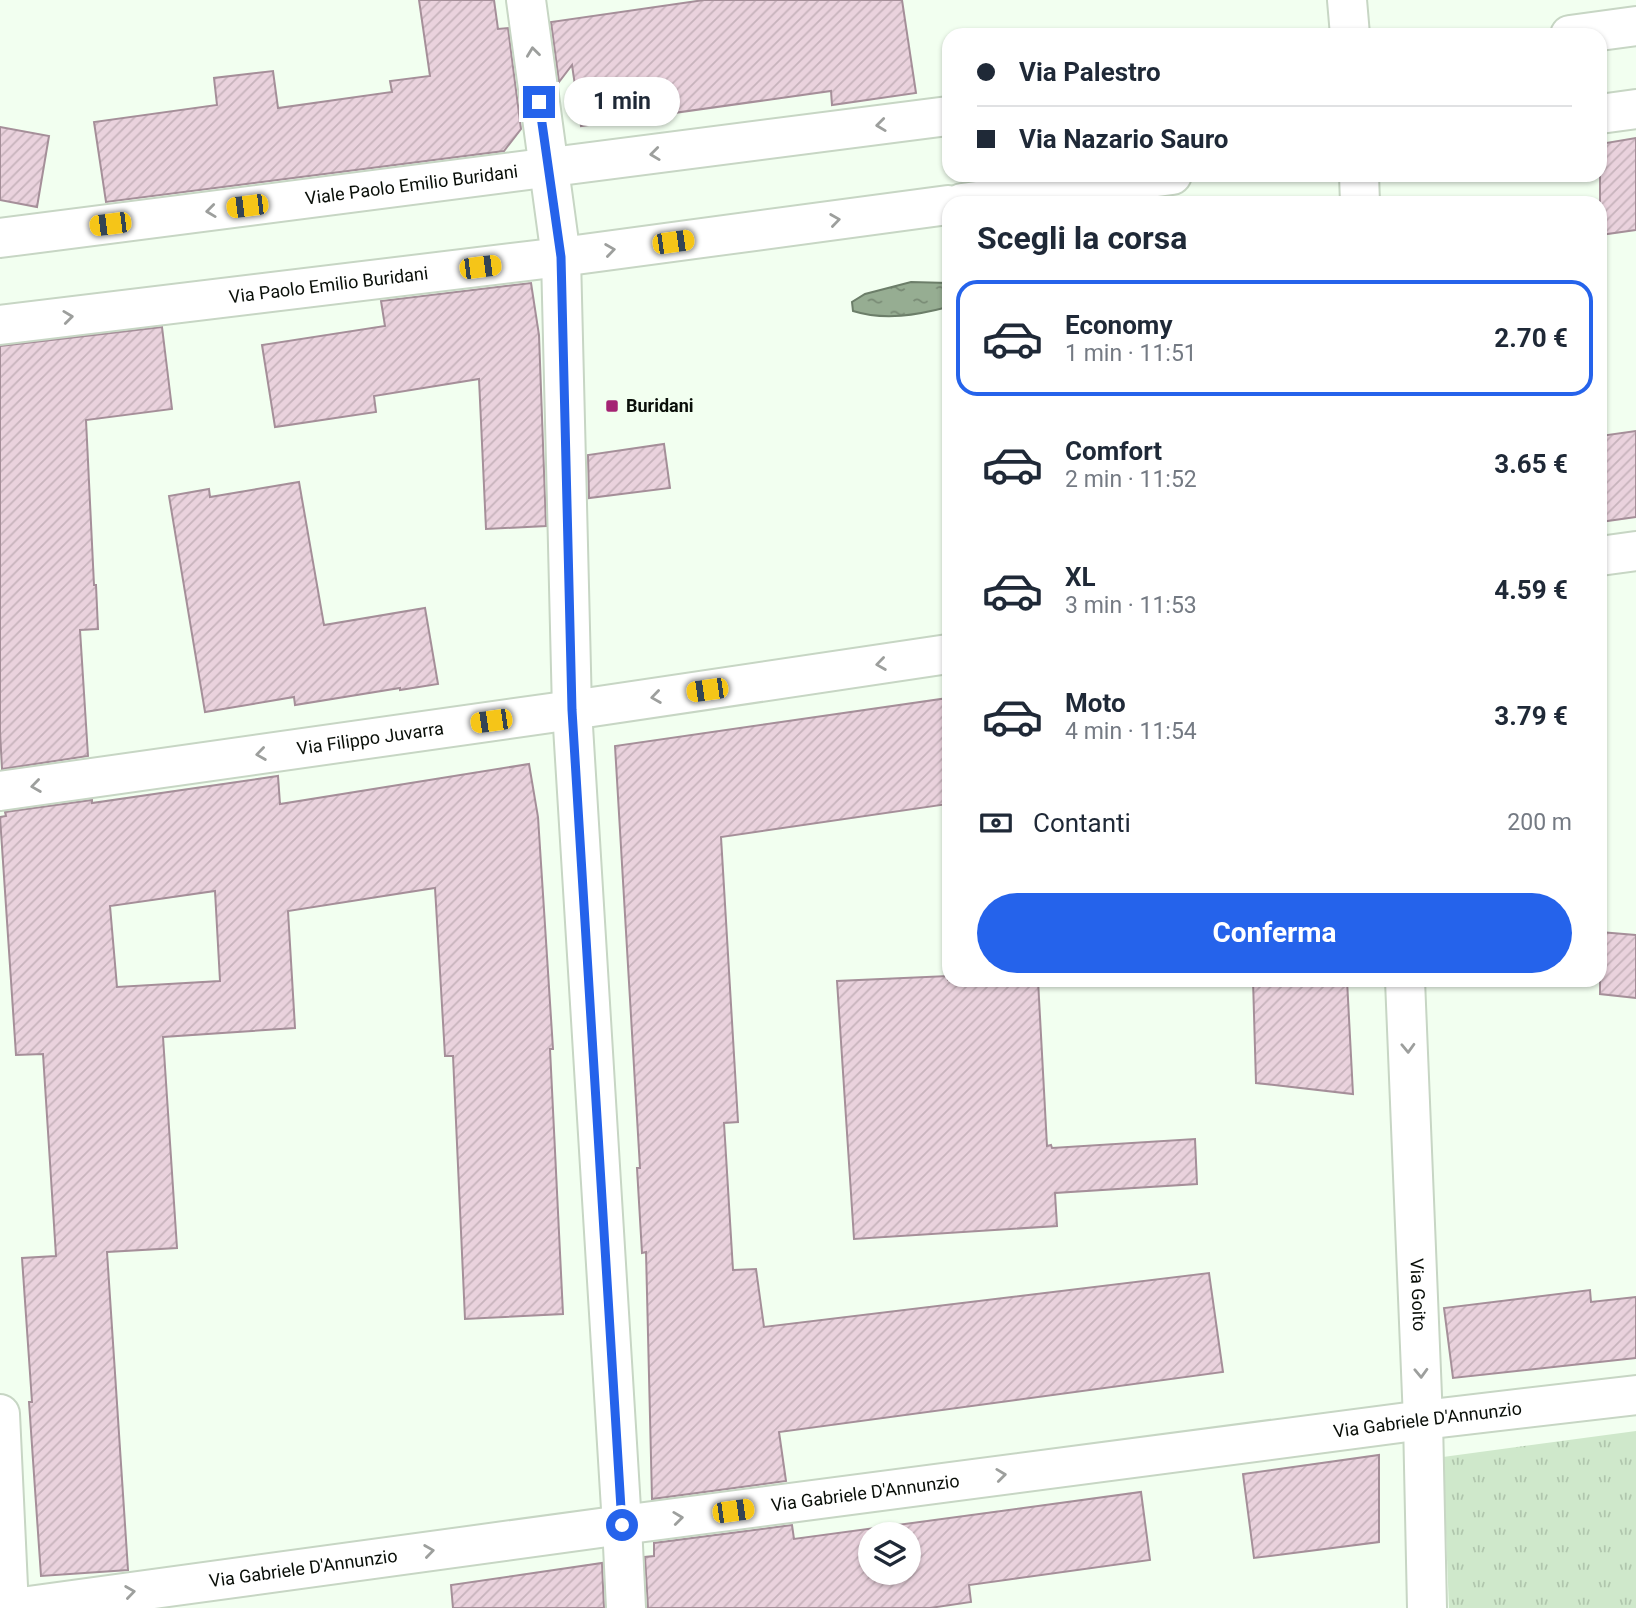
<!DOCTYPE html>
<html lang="it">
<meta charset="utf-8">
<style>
:root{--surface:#fff;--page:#f6f6f7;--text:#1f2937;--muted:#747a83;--line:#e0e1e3;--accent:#2563eb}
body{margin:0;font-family:Roboto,sans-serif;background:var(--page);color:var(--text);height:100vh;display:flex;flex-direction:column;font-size:26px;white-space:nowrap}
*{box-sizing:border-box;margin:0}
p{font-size:23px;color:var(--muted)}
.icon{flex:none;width:38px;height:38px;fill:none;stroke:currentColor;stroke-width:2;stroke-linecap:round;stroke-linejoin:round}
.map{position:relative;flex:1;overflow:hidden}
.panel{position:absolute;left:942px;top:196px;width:665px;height:791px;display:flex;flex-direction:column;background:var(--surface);border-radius:21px;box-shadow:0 2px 5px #0004}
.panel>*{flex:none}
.banner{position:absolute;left:942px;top:28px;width:665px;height:154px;border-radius:21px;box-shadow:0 2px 5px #0004;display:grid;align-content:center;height:154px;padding:0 35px;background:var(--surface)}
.controls{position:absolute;left:858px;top:1522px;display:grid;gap:14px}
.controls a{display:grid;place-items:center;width:63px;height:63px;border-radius:50%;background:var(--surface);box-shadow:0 2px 5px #0004;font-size:35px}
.end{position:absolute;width:32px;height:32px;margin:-16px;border:9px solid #2563eb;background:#fff;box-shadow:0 0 0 4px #fff}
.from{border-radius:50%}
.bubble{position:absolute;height:49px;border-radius:24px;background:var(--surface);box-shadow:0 2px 5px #0004;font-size:23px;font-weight:700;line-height:49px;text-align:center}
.car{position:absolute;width:21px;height:42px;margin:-21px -10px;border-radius:9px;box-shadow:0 0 5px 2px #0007;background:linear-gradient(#f5c518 24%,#345 0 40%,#f5c518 0 76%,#345 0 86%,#f5c518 0)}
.banner b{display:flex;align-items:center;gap:24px;height:66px;font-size:26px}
.banner b+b{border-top:2px solid var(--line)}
.banner i{width:18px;height:18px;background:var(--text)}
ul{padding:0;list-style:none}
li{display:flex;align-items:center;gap:21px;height:116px;margin:0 14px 10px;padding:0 21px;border:4px solid transparent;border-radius:21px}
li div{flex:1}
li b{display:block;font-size:26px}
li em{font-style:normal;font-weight:700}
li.on{border-color:var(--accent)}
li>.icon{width:63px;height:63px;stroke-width:1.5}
h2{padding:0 35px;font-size:32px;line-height:84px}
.pay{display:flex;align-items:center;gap:18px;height:77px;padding:0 35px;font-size:26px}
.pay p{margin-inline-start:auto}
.button{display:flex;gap:14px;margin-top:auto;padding:14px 35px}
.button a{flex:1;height:80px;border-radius:42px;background:var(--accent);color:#fff;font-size:28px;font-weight:700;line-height:80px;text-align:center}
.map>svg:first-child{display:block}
.park{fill:url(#park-tufts)}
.water{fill:url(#water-ripples);stroke:#6c7e69;stroke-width:2}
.building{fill:url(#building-hatch);stroke:#a58f99;stroke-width:2;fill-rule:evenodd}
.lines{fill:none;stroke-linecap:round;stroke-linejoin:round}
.minor-casing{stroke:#c7d6c4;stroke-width:42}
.minor{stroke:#fff;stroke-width:38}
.oneway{stroke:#9d9f9d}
.route{stroke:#2563eb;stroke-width:9}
.poi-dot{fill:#a42373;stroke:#f2fff0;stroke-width:2.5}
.labels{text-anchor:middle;stroke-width:7;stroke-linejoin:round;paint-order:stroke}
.street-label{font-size:18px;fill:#0a0f09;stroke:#f2fff0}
.poi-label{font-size:18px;font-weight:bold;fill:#0a0f09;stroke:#f2fff0;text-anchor:start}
</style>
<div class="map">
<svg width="1636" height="1608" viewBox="0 0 1636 1608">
<defs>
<pattern id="park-tufts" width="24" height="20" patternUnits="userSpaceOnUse" patternTransform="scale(1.75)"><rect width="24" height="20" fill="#cfe8cb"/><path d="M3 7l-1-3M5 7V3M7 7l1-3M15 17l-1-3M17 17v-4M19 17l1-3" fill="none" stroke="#b0c6ad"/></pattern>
<pattern id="water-ripples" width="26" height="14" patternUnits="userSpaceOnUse" patternTransform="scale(1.75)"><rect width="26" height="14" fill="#96ad92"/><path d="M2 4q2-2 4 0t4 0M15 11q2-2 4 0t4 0" fill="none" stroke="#798b75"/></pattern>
<pattern id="building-hatch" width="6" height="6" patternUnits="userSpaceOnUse" patternTransform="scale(1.75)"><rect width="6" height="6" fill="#ead2dd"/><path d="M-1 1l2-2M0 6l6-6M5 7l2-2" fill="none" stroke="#c7b3bc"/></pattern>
</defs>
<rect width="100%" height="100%" fill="#f2fff0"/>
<path class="park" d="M1636,1431V1608H1449L1443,1457Z"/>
<path class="water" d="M911,282L948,283V307C917,315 885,321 853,311L852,302L865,294Z"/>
<g class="building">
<path d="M419,0H494L498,29L508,28L521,129L504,151L106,202L94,122L217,105L214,78L273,71L278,108L392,92L390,81L430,76Z"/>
<path d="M704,0H902L916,93L832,105L831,91L581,126L572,65L559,82L551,22Z"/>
<path d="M0,127L49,136L37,207L0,200Z"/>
<path d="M1636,138V230L1600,235V144Z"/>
<path d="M531,283L539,335L546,526L486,529L479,379L374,396L376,412L275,427L262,345L385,326L381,301Z"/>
<path d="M162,327L172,409L86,420L94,585H96L98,629L80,630L88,756L2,769L0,732V346Z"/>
<path d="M1636,431V517L1600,522V436Z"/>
<path d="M664,444L670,488L589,498L588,455Z"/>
<path d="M299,482L324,625L425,608L438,684L400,690V688L295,705L294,697L205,712L169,496L209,489L210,497Z"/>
<path d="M948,698V804L721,837L738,1122L724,1123L733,1270L756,1269L764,1327L1209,1273L1223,1372L779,1432L786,1481L652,1499L646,1252L642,1253L637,1168H640L615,746Z"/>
<path d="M529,764L538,817L553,1049H550L563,1314L465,1319L453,1056H445L435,888L288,911L295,1028L163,1037L177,1248L107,1252L128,1570L41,1576L29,1402H32L22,1258L56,1256L43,1054L16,1055L0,817L6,816L5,812L92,800V803L278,776L280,804ZM215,891L220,981L117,987L110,906Z"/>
<path d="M1600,932L1636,935V998L1600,994Z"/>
<path d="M948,976V980H1038L1047,1146L1051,1145L1052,1148L1195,1139L1197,1184L1055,1193L1057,1226L854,1239L837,981Z"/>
<path d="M1253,980H1347L1353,1094L1256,1083Z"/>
<path d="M1590,1290L1591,1302L1636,1297V1358L1453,1378L1444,1308Z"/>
<path d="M1379,1455V1542L1254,1558L1243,1474Z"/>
<path d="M1141,1492L1150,1560L969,1585L971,1602L930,1608H648L645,1557L654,1556V1543L792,1525L794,1539ZM870,1535H908V1573H870Z"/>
<path d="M602,1563L604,1608H453L451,1585Z"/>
</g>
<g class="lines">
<defs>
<g id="minor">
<path d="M526,0L561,257L572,710L622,1525L626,1608"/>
<path d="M1347,0L1350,35"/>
<path d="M1570,35L1636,26"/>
<path d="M1600,114L1636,109"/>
<path d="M1359,175L1360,203"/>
<path d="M962,203L1172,175"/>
<path id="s1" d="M0,238L948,116"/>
<path id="s2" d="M0,325L561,257L948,205"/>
<path d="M1600,556L1636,551"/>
<path id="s3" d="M0,791L572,710L948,654"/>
<path id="s4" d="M1405,980L1423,1420L1427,1608"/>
<path d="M0,1414L9,1608"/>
<path id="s5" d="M14,1608L622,1525L1423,1420L1636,1395"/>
</g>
</defs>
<use href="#minor" class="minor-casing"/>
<use href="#minor" class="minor"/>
</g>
<defs><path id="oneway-chevron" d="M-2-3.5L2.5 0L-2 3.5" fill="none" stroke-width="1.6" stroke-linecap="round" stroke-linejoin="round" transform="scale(1.75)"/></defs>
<g class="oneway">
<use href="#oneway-chevron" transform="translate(533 52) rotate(-97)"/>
<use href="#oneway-chevron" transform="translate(881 125) rotate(173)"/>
<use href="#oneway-chevron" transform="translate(655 154) rotate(173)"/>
<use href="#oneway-chevron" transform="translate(211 211) rotate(173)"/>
<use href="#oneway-chevron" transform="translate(835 220) rotate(-8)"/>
<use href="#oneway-chevron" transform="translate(610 250) rotate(-8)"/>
<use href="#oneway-chevron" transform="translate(68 317) rotate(-7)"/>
<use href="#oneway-chevron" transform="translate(881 664) rotate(172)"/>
<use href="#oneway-chevron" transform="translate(656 697) rotate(172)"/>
<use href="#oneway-chevron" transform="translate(261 754) rotate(172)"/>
<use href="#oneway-chevron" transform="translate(36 786) rotate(172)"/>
<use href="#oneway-chevron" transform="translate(1408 1048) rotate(88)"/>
<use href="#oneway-chevron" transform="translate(1421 1373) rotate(88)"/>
<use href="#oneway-chevron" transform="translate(1001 1475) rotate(-7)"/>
<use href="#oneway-chevron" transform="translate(678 1518) rotate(-7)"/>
<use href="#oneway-chevron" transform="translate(429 1551) rotate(-8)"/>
<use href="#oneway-chevron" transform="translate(130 1592) rotate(-8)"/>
</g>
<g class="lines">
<path class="route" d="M539,102L561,257L572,710L622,1525"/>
</g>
<rect class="poi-dot" x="605" y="399" width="14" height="14" rx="3.5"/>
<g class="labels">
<g class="street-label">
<text dy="6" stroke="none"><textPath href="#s1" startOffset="415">Viale Paolo Emilio Buridani</textPath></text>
<text dy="6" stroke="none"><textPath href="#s2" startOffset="331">Via Paolo Emilio Buridani</textPath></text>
<text dy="6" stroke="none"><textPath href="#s3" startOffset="374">Via Filippo Juvarra</textPath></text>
<text dy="6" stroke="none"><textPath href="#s4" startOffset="315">Via Goito</textPath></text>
<text dy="6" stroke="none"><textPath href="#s5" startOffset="1426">Via Gabriele D'Annunzio</textPath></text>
<text dy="6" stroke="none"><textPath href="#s5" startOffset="859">Via Gabriele D'Annunzio</textPath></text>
<text dy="6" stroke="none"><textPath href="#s5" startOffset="292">Via Gabriele D'Annunzio</textPath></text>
</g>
<g class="poi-label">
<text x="626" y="412">Buridani</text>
</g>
</g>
</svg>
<div class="controls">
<a><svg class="icon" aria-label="layers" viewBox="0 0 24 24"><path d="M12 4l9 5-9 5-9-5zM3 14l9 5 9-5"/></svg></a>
</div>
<i class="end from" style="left:622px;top:1525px"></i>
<i class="end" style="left:539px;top:102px"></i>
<div class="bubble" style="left:564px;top:77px;width:116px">1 min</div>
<i class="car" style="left:247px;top:206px;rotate:263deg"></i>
<i class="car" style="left:110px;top:224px;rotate:263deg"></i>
<i class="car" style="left:673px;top:242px;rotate:82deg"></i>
<i class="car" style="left:480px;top:267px;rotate:83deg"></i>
<i class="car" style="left:707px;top:690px;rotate:262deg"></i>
<i class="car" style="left:491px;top:721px;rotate:262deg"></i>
<i class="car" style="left:733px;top:1511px;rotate:82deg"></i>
<div class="banner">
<b><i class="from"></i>Via Palestro</b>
<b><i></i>Via Nazario Sauro</b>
</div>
<section class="panel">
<h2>Scegli la corsa</h2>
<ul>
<li class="on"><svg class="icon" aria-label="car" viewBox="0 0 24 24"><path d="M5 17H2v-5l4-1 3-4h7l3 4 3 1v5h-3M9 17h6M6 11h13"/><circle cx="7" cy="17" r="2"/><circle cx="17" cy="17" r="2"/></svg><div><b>Economy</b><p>1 min · 11:51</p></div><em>2.70 €</em></li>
<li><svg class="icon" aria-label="car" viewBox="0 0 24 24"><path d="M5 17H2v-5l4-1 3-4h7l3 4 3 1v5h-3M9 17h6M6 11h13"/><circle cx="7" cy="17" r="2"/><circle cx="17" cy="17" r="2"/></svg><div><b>Comfort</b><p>2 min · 11:52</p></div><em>3.65 €</em></li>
<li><svg class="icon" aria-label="car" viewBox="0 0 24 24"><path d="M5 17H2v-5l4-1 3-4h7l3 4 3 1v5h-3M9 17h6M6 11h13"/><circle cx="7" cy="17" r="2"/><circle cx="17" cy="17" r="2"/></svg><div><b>XL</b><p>3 min · 11:53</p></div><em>4.59 €</em></li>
<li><svg class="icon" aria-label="car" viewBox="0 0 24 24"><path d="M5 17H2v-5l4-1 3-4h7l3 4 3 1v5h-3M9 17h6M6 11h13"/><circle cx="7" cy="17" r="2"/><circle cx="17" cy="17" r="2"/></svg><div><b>Moto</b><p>4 min · 11:54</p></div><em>3.79 €</em></li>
</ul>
<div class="pay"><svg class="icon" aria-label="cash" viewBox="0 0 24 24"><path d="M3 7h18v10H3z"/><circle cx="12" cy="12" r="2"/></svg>Contanti<p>200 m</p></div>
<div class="button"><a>Conferma</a></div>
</section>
</div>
